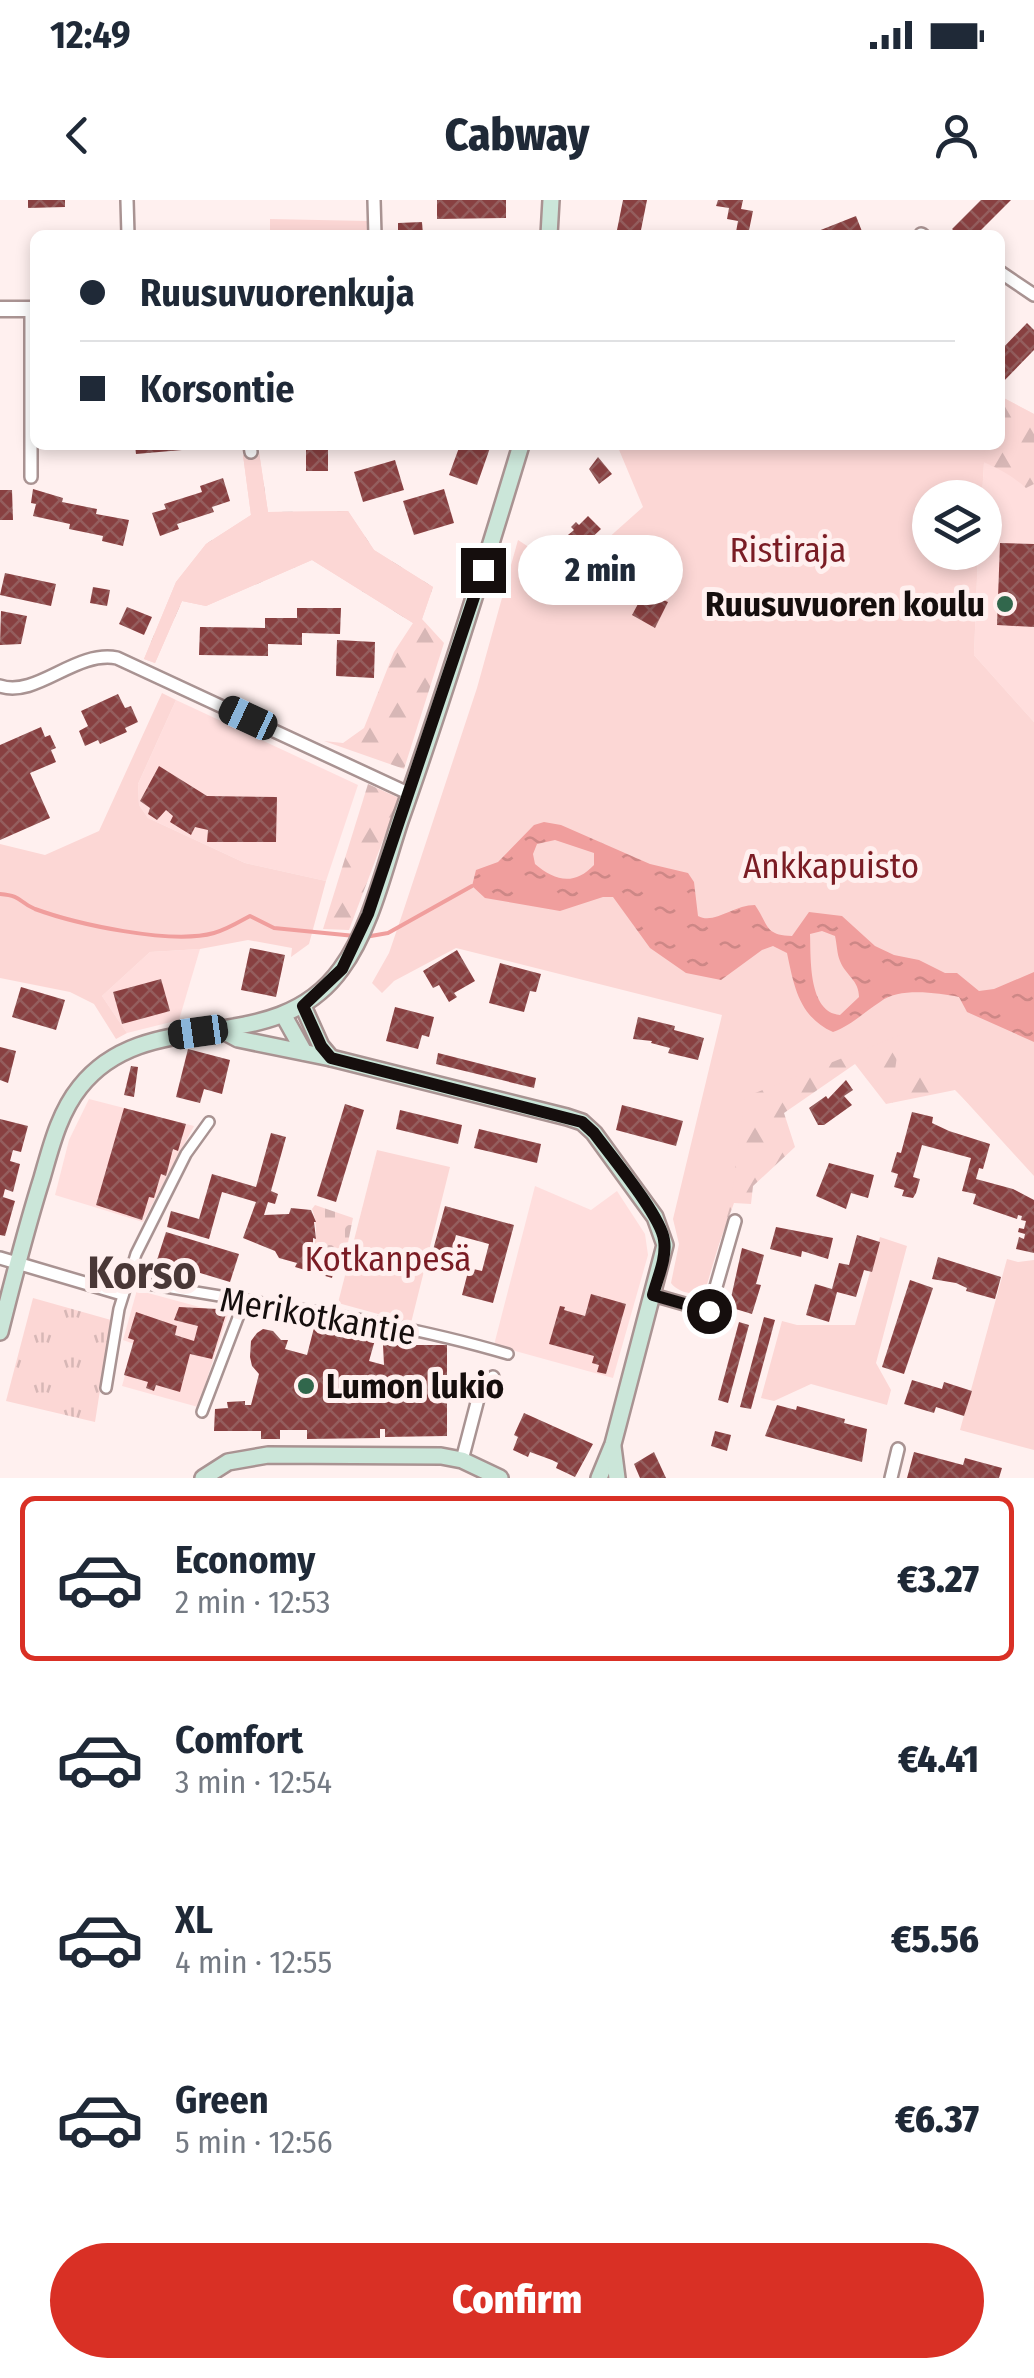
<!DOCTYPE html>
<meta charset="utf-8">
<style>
:root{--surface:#fff;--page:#f2f2f3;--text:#1f2937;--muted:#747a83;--line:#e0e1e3;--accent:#d93025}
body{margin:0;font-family:"Fira Sans Condensed",sans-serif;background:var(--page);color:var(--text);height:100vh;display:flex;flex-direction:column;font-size:38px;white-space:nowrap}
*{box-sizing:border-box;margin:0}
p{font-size:32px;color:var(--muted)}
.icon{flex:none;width:55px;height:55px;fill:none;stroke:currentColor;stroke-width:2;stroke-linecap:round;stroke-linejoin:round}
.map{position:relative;height:1278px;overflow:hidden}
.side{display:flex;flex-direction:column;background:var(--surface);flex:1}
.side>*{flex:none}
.guide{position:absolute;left:30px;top:30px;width:975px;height:220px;border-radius:15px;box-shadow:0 5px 15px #0003;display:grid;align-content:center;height:220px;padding:0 50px;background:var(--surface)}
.controls{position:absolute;left:912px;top:280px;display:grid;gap:20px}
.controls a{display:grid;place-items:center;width:90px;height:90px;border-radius:50%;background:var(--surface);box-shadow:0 5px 15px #0003;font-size:50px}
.end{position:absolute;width:45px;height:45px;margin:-22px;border:12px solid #150e0d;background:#fff;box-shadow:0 0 0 5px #fff}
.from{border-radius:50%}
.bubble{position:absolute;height:70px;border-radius:35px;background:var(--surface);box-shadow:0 5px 15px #0003;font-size:32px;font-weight:800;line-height:70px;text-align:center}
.car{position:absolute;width:30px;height:60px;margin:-30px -15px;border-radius:12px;box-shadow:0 0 8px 2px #0007;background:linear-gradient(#222 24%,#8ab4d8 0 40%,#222 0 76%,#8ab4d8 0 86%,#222 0)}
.guide b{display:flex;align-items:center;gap:35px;height:95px;font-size:38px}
.guide b+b{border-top:2px solid var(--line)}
.guide i{width:25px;height:25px;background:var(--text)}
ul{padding:18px 0 0;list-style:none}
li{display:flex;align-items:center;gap:30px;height:165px;margin:0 20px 15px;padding:0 30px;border:5px solid transparent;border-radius:15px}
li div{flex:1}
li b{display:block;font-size:38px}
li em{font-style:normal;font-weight:800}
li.selected{border-color:var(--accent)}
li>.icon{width:90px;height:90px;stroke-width:1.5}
.cta{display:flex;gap:20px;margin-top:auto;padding:20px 50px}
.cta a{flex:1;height:115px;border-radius:60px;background:var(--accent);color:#fff;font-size:40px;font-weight:800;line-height:115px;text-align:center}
.status{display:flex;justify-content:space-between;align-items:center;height:70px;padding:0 50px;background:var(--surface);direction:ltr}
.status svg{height:28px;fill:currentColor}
header{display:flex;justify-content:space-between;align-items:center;height:130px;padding:0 50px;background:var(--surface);font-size:45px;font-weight:800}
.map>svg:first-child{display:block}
.built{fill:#ffdedd}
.grass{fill:url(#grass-tufts)}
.forest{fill:url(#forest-firs)}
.cemetery{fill:url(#cemetery-stones)}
.green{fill:#fcd7d5}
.water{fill:url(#water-ripples);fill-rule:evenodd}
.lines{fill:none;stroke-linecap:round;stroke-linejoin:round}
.stream{stroke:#f09e9d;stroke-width:4}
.building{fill:url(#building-cross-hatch)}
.pedestrian-casing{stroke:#a99392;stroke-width:14}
.minor-casing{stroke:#a99392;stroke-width:16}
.tertiary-casing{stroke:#a99392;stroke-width:19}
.secondary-casing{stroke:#a99392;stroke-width:20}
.pedestrian{stroke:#fff;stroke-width:9}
.minor{stroke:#fff;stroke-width:11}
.tertiary{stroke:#fff;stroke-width:14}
.secondary{stroke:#cbe6d9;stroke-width:15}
.route{stroke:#150e0d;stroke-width:12}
.poi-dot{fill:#31674c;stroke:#fff0ef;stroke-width:4}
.labels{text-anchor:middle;stroke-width:10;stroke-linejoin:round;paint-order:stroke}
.park-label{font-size:35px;fill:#7a1c24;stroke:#fff0ef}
.poi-label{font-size:35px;font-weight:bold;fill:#150e0d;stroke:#fff0ef;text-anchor:end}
.street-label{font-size:35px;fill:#150e0d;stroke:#fff0ef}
.district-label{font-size:45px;font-weight:bold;fill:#493736;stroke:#fff0ef}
</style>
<div class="status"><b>12:49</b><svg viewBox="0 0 49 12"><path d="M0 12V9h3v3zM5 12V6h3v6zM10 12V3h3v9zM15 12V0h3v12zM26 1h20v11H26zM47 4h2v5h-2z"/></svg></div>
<header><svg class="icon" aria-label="back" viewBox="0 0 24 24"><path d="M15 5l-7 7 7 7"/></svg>Cabway<svg class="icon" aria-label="person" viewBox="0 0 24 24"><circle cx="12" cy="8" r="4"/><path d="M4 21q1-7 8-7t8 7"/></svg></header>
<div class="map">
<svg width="1034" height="1278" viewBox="0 0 1034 1278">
<defs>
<pattern id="grass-tufts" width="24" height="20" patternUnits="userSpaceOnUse" patternTransform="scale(2.5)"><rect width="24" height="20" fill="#fcd7d5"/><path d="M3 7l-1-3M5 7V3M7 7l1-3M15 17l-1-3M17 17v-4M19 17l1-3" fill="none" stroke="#d7b7b6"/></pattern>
<pattern id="forest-firs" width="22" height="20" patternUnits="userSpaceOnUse" patternTransform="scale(2.5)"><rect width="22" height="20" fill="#fcd7d5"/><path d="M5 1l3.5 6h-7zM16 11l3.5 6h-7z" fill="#d7b7b6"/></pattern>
<pattern id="cemetery-stones" width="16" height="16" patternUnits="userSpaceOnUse" patternTransform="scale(2.5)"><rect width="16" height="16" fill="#fcd7d5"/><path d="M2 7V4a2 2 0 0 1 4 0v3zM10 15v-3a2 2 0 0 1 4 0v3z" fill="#d7b7b6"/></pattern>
<pattern id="water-ripples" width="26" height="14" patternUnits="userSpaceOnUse" patternTransform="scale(2.5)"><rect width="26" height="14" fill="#f09e9d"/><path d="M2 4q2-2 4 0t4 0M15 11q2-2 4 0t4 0" fill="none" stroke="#cd8786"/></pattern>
<pattern id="building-cross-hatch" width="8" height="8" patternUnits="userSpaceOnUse" patternTransform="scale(2.5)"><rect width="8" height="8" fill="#884041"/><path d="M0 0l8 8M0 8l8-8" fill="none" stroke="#945e5e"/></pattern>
</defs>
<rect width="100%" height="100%" fill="#fff0ef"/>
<g class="built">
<path d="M1000,196L1034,214V522L974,455L978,353L985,352V298L982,297L985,245H1000Z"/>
<path d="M176,500L358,585L326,681L245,663L148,618L139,605L138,584Z"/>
<path d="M200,749L179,820L127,833L102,796L150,752Z"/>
<path d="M89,899L194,926L143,1022L55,995L69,940Z"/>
<path d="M535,986L591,1010L617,991L645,1034L648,1055L613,1178L494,1145Z"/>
<path d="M137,1090L207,1109L229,1111L198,1207L122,1186L134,1144L123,1140Z"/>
</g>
<path class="grass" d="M33,1098L111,1120L95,1222L6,1201Z"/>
<g class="forest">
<path d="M1000,196L1034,214V284L1026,288C998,263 966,256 931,245H1000Z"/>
<path d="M259,252L268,312L348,311L374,350L433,387L422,419L444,443L404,569L324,541L343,543L364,528L394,452L413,423L312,360L206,406L182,401L155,463L144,459L176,382L206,344L251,315L243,255Z"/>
<path d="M368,584L399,598L349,730L323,729Z"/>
<path d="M919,827L1015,949L955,890L886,904L855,864L784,913L795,947L753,986L751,1004L734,1003L702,1090L674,1082L680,1039L753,870Z"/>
</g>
<path class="cemetery" d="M315,1005L353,1018L342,1072L307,1061C318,1046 318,1025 312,1009Z"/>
<g class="green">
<path d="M270,19L367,21V35H270Z"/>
<path d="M617,245H985L982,297L930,298V352L978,353L974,455L1034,522V976L952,886L895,870L900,835L745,897L730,1007L705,1091C696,1097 677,1092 671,1083L679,1044L673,1019L722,815L456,748L394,781L382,793L372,783L389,753L402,715L477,488L518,340L569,373L643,307Z"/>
<path d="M259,252L268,312L348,311L374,350L433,387L422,419L413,423L312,360L206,406L182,401L155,463L144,459L176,382L206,344L251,315L243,255Z"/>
<path d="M162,493L176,500L138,584L139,605L148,618L245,663L326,681L309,744L291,757L292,748L248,740L200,749L150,752L102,796L127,833L116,839L94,804L70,792L0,778V644L45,655L99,631Z"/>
<path d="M377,950L450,967L411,1123L338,1103Z"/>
<path d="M880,1037L907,1046L876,1163L891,1190L887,1205L811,1184L774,1201L761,1198L782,1121L797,1125H855Z"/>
<path d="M1007,1059L1018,1062L1034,1060V1250L960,1230Z"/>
</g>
<path class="water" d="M544,622L561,625L650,664L688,673L694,682L698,716C714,725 733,705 755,705C769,725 764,735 792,736L809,712L842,716L875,746L894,755L919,760L945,773H957L979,791L994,789L1034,772V842L967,812L959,797C936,793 900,787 880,802C863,813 852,825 833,832C799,817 794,786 787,753L773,746L762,750L721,780L686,773L650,748L613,697H603L560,711L485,698L472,686L476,670L498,662L534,625ZM555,640L594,653V665C574,686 555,681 535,664L533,654L537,644ZM822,731L835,736C837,745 837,754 840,761C846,776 859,780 859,797L840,815C808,812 811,758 810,734Z"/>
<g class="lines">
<g class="stream">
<path d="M0,694C23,696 18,702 35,709C76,724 171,745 214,733C226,730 239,722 250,716L274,728L355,736"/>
<path d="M365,737L388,733L472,686"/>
</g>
</g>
<g class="building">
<path d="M28,0H65V7L28,8Z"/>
<path d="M437,0H506V18L437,19Z"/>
<path d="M623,0H647L640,35H616Z"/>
<path d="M718,0H743L741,9L753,11L748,35L736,32L738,21L727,19L729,8L716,6Z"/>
<path d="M981,0H1011L976,35H958L952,29Z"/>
<path d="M856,16L863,34L808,35Z"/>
<path d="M422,22L423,35H398V23Z"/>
<path d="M1027,123L1034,130V150L1000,185V151Z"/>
<path d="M135,245H205V248L136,254Z"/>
<path d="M310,245H332V250H328V271H306V250H310Z"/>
<path d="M460,245H491L477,285L449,275Z"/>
<path d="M598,257L612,274L599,284L589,269Z"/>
<path d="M395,260L404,290L363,302L354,272Z"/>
<path d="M223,278L230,301L212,307L214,312L177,324L179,329L160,336L152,313L166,309L164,304L202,292L200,286Z"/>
<path d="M33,289L63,298L62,302L97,309L96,314L129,320L123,346L102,341L103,336L69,329L70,324L33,316L36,304L31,303Z"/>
<path d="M444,289L454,323L414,335L403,301Z"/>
<path d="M0,290H12L13,320H0Z"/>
<path d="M588,316L601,329L570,358L557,344L574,330L571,327L576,322L579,325Z"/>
<path d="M1000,343L1034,344V427L997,425Z"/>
<path d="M5,373L56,384L51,406L0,395Z"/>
<path d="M651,380L668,386L661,399L668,402L655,428L632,415Z"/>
<path d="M93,387L110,390L107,406L90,403Z"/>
<path d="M127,407L152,417L144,435L119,424Z"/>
<path d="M297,408H341L340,434L302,433V445L268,444V456L199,455L200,427L265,428V418H297Z"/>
<path d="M1,411L27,416L21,444L0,445Z"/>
<path d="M337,440L375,442L374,478L336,476Z"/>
<path d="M118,494L125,508L131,506L138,522L125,528L127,532L100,544L98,540L85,546L79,531L88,526L81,511Z"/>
<path d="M41,527L45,537L50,535L56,548L51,550L56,562L30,573L50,618L0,640V545Z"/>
<path d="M159,566L207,596L277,597L276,642H207L208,630L195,627L191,635L170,622L173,616L166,610L157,620L148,614L150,608L140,601Z"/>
<path d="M250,748L285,755L276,797L241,790Z"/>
<path d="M457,750L475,781L454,793L457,797L449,802L439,785L433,788L423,771Z"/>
<path d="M500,763L541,774L536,792L530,791L524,812L489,803Z"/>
<path d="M161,779L170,811L122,824L113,792Z"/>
<path d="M21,787L65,800L56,830L12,817Z"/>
<path d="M395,807L434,817L429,837L422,835L418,849L386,841Z"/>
<path d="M638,817L675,826L674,830L704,838L698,860L668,853L670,848L651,843L652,841L633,839Z"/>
<path d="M0,847L16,851L8,883L0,880Z"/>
<path d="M188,849L230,860L222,894L204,889L200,903L176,897Z"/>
<path d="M438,853L536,878L534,888L436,864Z"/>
<path d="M131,866L138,867L134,897L124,895Z"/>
<path d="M846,880L853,890L844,896L852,905L824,925H818L809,908L826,896L828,899Z"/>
<path d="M345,904L364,910L336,1002L317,996Z"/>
<path d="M622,905L683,921L676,946L616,930Z"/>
<path d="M124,908L186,924L178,951L173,949L166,976L161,974L154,998L149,997L142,1020L96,1005Z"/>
<path d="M400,910L462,925L458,944L396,929Z"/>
<path d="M912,912L933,917L932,923L949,931L990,944L983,969L979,968L976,979L1013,989L1034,1000V1053L1016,1049L1019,1037L1024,1039L1025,1034L1018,1032L1019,1028L1024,1029L1026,1021L1021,1020L1022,1016L1018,1015L1017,1019L973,1004L976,994L962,991L971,958L922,945L913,977L920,979L916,993L913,998L902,996L904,990L894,987L898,974L891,972L897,952L901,953Z"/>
<path d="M0,919L28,926L21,952L13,950L10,961L20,964L13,992L5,989L3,997L15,1001L5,1036L0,1035Z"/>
<path d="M479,929L541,944L537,963L474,948Z"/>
<path d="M271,933L286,937L271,991L278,994L275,1004L268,1002L264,1015L289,1014L291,1008L311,1010L316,1022H314L316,1039L313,1038V1052H309L305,1060L334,1069L332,1078L295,1067L297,1063L279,1058L275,1051L243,1038L256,1002L222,992L209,1039L167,1027L171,1011L199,1019L212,974L256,987Z"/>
<path d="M829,963L874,975L868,998L851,993L846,1009L816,996Z"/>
<path d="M445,1006L514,1025L493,1103L462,1095L469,1068L482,1071L489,1044L456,1035L451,1055L433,1050Z"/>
<path d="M776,1027L833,1038L828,1059L802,1051L801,1057L770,1049Z"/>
<path d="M166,1032L239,1054L230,1082L157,1060Z"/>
<path d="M857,1035L880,1042L872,1072L864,1070L856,1097L837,1092L829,1122L806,1115L815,1084L832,1089L839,1063L849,1065Z"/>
<path d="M742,1048L764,1055L756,1084L761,1085L752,1114L729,1107Z"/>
<path d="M938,1057L1001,1077L995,1099L966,1091L967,1088L956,1083L932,1079Z"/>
<path d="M910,1080L933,1088L904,1174L882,1167Z"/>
<path d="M591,1094L626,1104L606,1174L597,1172L599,1165L592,1163L594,1156L549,1144L560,1106L565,1107L564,1110L585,1116Z"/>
<path d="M179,1107L218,1109V1113L226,1114L212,1159L190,1154L180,1192L156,1185L154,1191L146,1188L148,1182L124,1175L134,1140L128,1138L136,1112L177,1126L175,1135L194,1141L198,1126L174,1120Z"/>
<path d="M317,1116L377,1133L369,1161L384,1165L383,1145H447V1236L385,1237V1229H380V1238L307,1239V1230H280V1239H261V1231H214L215,1209L228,1208L227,1202L245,1201V1205H251L259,1174L252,1166L250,1157L251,1141L257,1133L263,1129L273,1131L281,1140H288L285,1149L307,1155Z"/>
<path d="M764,1117L775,1120L751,1209L740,1207Z"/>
<path d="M739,1122L749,1125L728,1203L718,1200Z"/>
<path d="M912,1180L942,1189L944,1182L972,1191L964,1216L936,1207L934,1213L904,1204Z"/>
<path d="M777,1205L796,1210L797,1206L845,1219L844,1223L867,1229L862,1262L765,1236Z"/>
<path d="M524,1213L593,1244L575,1277L556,1268L558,1263L552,1260L530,1252L528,1257L513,1250L518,1237L514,1235Z"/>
<path d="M715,1231L731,1235L727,1251L711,1246Z"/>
<path d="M654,1252L666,1278H640L634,1264Z"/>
<path d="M914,1252L963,1265L965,1258L1002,1268L999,1278H907Z"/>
</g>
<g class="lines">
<defs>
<g id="pedestrian">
<path d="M127,1080C254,1104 384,1117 508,1154"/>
<path d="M106,1188L119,1109L136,1054L186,954L209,922"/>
<path d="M202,1212L244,1102"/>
</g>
<g id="minor">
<path d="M127,0L128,35"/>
<path d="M374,0L375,35"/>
<path d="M921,34L923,35"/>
<path d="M1000,72L1034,95"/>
<path d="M250,245L251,252"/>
<path d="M31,277V109"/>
<path d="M0,486C37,498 75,450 117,458L410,594"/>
<path d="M0,1058L122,1094"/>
<path d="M653,1095L709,1111L735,1021"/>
<path d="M462,1260L479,1195L493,1177"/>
<path d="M891,1278L898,1249"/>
</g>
<path id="tertiary" d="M0,109H35"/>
<g id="secondary">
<path d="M549,35L551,0"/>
<path d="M303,806L321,846L331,858"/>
<path d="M284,816L304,852"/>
<path d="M221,830L238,839L331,858L567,917L582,922L594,933L655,1017L665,1045L613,1244L599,1278"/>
<path d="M0,1132C13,1080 26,1029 42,978C51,947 59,913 80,887C148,801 274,862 341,769C371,728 384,669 400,621C444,497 483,371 521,245"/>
<path d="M613,1247L617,1278"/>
<path d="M203,1278L228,1262L268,1255L441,1256L462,1260L500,1278"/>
</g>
</defs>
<use href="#pedestrian" class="pedestrian-casing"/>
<use href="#minor" class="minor-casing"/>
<use href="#tertiary" class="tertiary-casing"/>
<use href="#secondary" class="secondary-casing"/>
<use href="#pedestrian" class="pedestrian"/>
<use href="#minor" class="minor"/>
<use href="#tertiary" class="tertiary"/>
<use href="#secondary" class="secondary"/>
</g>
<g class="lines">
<path class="route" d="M483,370L368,714L342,769L303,806L321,846L331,858L582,922L594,933C611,956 661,1016 664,1040C667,1058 657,1079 653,1095L709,1111"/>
</g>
<g class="poi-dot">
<circle cx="1005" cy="404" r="10"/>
<circle cx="306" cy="1186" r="10"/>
</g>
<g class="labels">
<g class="park-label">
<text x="788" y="362">Ristiraja</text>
<text x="831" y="678">Ankkapuisto</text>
<text x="388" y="1071">Kotkanpesä</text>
</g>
<g class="poi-label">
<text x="985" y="416">Ruusuvuoren koulu</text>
<text x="326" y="1198" text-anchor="start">Lumon lukio</text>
</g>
<g class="street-label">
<text transform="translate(318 1116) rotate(10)" y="12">Merikotkantie</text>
</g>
<g class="district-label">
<text x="142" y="1088">Korso</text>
</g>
</g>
</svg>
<div class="controls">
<a><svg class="icon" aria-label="layers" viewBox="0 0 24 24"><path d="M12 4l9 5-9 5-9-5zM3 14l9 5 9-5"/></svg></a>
</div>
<i class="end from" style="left:709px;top:1111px"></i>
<i class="end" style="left:483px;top:370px"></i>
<div class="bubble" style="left:518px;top:335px;width:165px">2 min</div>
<i class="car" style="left:248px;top:518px;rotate:295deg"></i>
<i class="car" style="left:198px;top:832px;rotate:262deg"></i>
<div class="guide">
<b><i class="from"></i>Ruusuvuorenkuja</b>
<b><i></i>Korsontie</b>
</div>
</div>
<section class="side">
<ul>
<li class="selected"><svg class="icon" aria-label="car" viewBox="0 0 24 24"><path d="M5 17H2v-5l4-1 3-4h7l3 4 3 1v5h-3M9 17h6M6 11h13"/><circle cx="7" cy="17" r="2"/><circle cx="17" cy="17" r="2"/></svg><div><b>Economy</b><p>2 min · 12:53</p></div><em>€3.27</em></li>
<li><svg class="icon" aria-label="car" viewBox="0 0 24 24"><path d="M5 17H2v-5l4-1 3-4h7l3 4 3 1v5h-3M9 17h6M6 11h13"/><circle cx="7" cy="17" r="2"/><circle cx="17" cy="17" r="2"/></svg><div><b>Comfort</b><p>3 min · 12:54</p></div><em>€4.41</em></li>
<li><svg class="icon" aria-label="car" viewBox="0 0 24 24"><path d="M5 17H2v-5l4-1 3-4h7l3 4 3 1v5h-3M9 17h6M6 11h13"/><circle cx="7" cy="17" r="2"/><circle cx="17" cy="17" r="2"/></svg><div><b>XL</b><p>4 min · 12:55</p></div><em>€5.56</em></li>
<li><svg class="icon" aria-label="car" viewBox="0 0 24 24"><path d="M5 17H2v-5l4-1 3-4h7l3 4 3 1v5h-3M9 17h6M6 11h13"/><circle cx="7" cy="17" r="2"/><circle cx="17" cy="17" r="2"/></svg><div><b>Green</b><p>5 min · 12:56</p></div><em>€6.37</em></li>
</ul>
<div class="cta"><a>Confirm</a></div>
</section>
